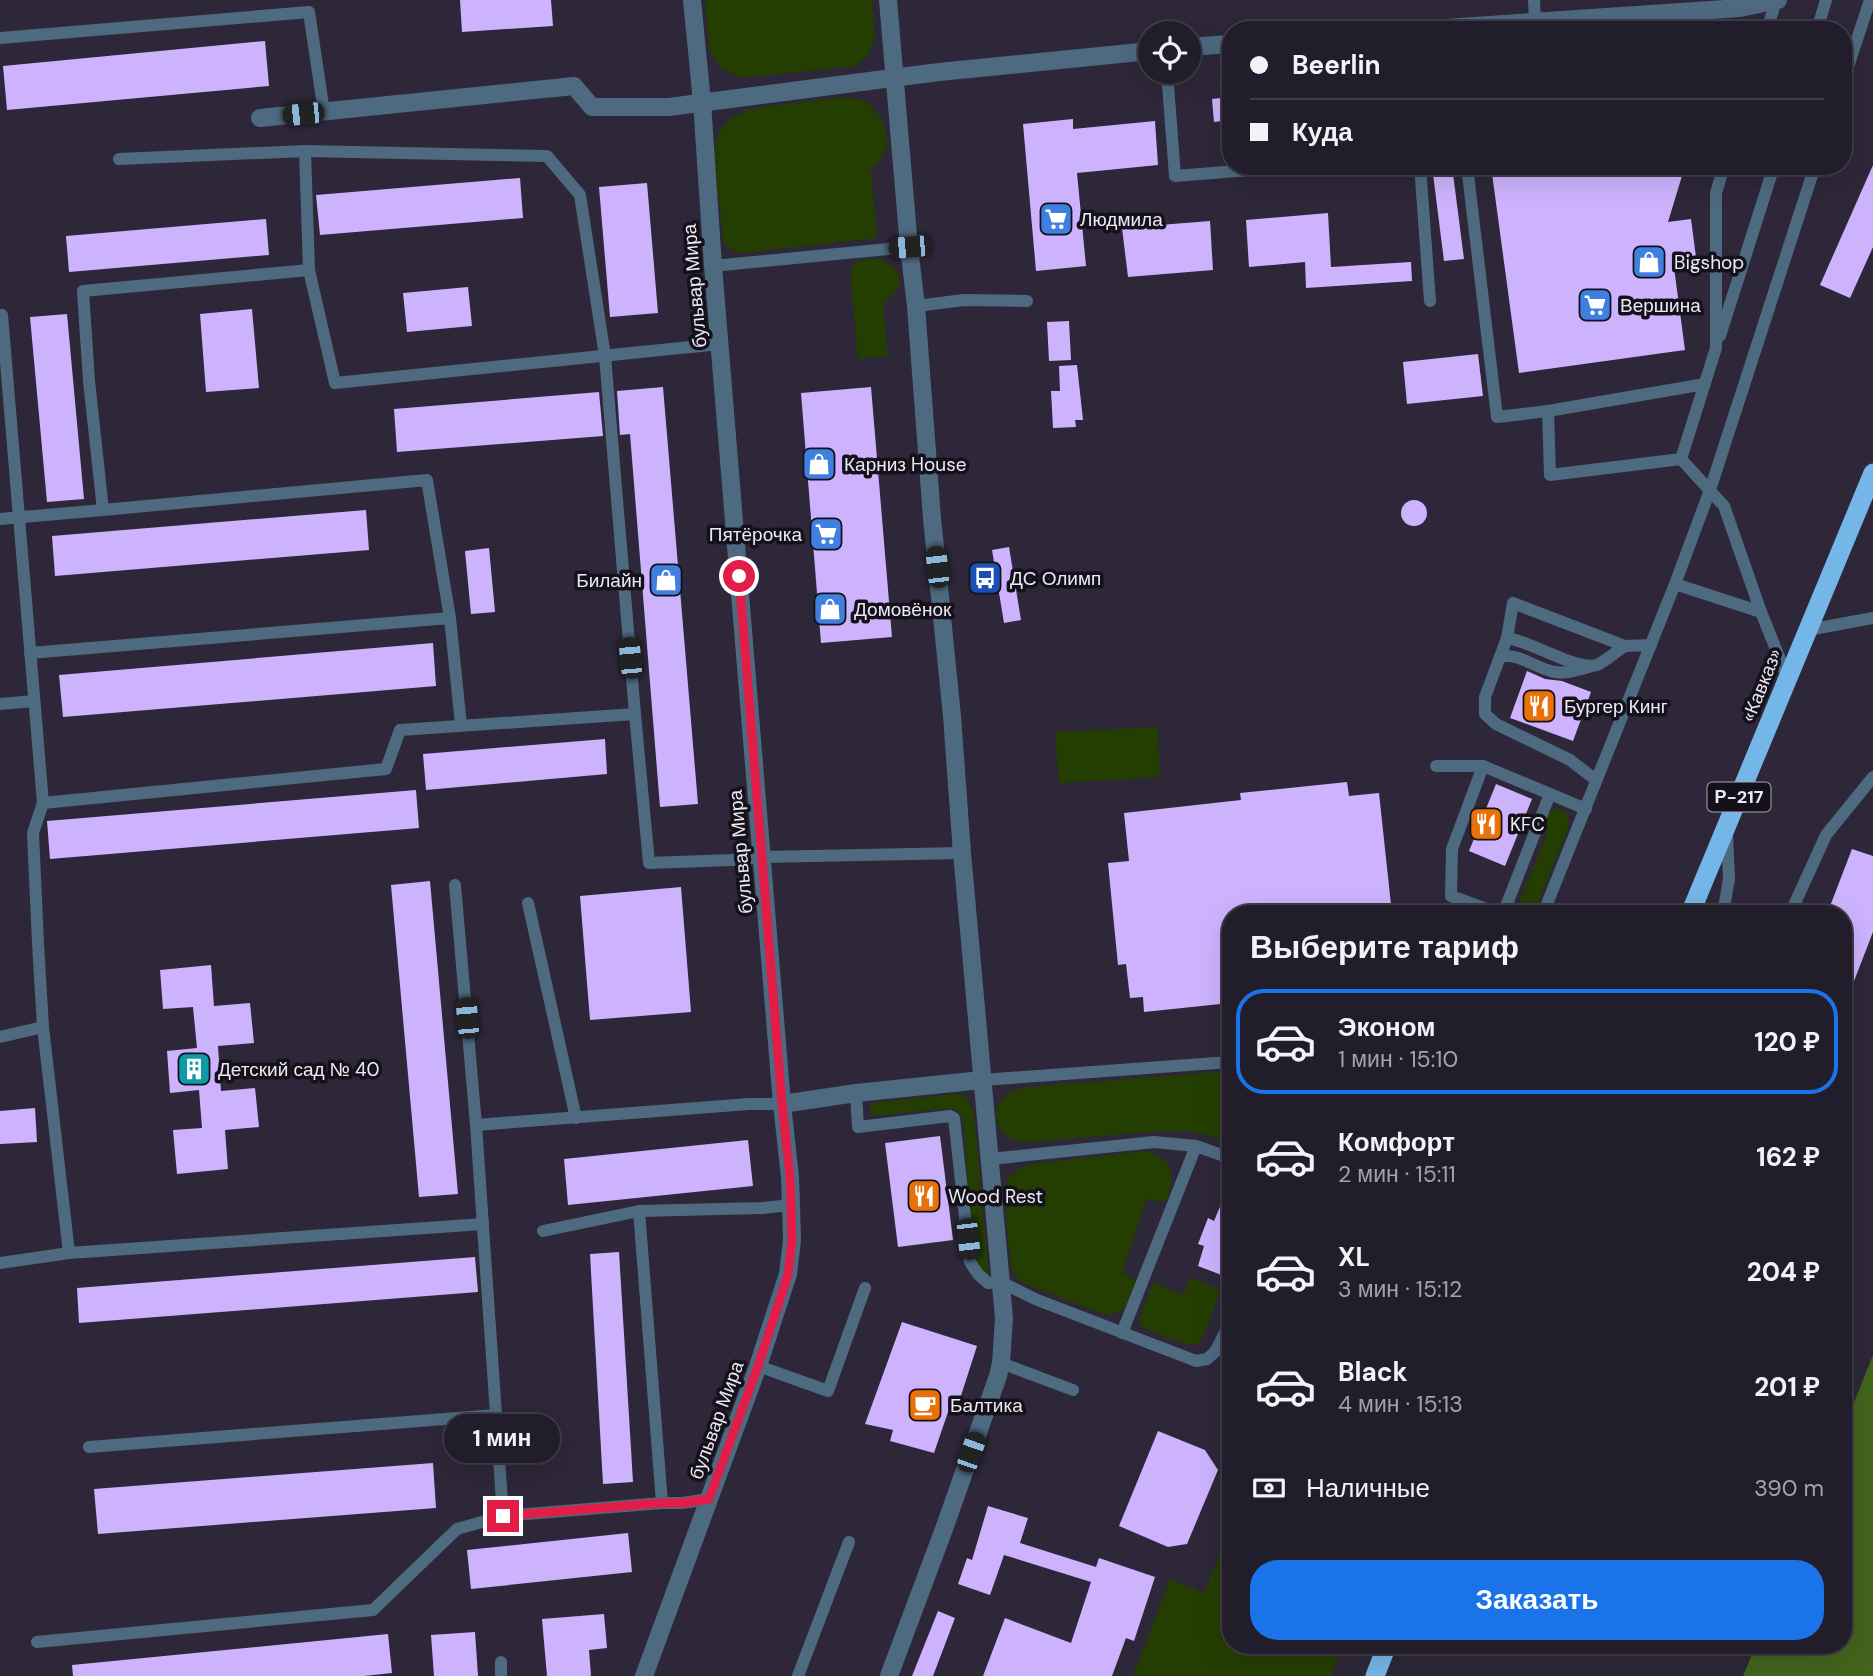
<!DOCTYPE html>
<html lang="ru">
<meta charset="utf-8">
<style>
:root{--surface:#221d2b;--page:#2e2a37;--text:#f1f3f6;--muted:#a2a2a9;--line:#3f3b47;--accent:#1a73e8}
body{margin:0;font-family:"DM Sans",sans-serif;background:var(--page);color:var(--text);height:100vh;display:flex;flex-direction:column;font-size:26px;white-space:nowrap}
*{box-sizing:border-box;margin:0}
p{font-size:23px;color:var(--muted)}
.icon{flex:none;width:38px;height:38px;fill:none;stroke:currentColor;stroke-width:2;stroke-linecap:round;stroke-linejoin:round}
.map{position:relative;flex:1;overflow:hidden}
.panel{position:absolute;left:1222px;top:905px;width:630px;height:749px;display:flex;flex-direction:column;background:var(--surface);border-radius:28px;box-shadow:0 7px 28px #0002,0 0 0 2px var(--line)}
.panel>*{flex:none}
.banner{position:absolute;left:1222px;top:21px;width:630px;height:154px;border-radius:28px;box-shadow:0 7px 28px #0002,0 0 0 2px var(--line);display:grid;align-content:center;height:154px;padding:0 28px;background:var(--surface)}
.fabs{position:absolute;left:1138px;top:21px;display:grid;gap:14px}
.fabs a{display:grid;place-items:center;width:63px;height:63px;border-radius:50%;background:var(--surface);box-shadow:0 7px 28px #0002,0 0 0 2px var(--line);font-size:35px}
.end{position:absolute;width:32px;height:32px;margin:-16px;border:9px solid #e11d48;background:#fff;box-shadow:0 0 0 4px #fff}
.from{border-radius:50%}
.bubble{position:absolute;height:49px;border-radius:24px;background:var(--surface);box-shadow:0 7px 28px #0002,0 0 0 2px var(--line);font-size:23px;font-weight:700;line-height:49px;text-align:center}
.car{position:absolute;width:21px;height:42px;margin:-21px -10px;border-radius:9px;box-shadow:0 0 5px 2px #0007;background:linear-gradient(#222 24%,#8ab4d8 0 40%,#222 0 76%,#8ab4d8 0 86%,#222 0)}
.banner b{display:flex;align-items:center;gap:24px;height:66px;font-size:26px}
.banner b+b{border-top:2px solid var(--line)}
.banner i{width:18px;height:18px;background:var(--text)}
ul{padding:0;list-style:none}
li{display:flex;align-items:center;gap:21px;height:105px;margin:0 14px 10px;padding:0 14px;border:4px solid transparent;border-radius:28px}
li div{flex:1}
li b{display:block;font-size:26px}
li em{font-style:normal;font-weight:700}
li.current{border-color:var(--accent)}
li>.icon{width:63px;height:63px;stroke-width:1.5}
h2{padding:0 28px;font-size:32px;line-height:84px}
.pay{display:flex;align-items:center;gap:18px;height:77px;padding:0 28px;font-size:26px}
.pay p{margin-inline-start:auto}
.button{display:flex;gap:14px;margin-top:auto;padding:14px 28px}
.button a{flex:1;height:80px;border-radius:28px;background:var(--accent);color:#fff;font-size:28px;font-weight:700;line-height:80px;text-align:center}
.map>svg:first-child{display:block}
.green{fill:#243e02}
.forest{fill:#42641c}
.building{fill:#cdb3fe}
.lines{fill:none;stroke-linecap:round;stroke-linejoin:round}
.service{stroke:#4e6a80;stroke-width:12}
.minor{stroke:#4e6a80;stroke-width:18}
.tertiary{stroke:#4e6a80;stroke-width:18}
.trunk{stroke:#74b6e8;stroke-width:19}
.route{stroke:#e11d48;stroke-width:9}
.labels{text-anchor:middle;stroke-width:7;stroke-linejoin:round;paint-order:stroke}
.shield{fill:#14111a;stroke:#aba8b3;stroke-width:2}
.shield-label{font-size:18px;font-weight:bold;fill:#ece8f5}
.poi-label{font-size:19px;fill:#ece8f5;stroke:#14111a;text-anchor:start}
.street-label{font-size:19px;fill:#ece8f5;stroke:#14111a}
</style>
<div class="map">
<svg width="1873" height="1676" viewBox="0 0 1873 1676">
<rect width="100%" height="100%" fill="#2d2739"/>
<g class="green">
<path d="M705,0H872L875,36L869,54L856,66L743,78L723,70L709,50Z"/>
<path d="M846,97C851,98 858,98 862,100C879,107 893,135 885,152C882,158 875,164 871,169L877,238L743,253C732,251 727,249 723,238L714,154L717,139L721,129L732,118L745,111L760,107Z"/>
<path d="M876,258C891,261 907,275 896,291C892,295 887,300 883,304L888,356L858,359L850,273L851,268L857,261Z"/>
<path d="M1158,727L1160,777L1059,783L1055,732Z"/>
<path d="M1557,808L1567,813L1569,820L1567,831L1534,913H1515L1545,840C1548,829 1542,812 1557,808Z"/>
<path d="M1230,1071V1143L1207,1135L1187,1131H1160L1022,1143C1003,1139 986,1117 1002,1100C1009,1092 1018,1089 1028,1087Z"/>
<path d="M953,1094L963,1095L969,1101L974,1113L989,1277L974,1261L963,1119C959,1112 957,1109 949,1108L873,1116L870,1113V1105L873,1103Z"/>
<path d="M1146,1151C1174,1159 1175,1176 1167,1200C1159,1204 1154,1200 1147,1199L1122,1273L1135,1280V1284C1128,1300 1126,1317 1104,1314L1022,1283L1011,1268L1004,1198L1005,1185L1010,1176L1021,1167L1031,1164Z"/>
<path d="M1191,1277L1221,1290L1203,1337L1199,1343L1186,1345L1146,1329L1141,1324L1140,1318L1153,1282L1183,1295Z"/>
<path d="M1230,1528V1645H1343L1331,1676H1133L1170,1579L1204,1593Z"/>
</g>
<path class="forest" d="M1873,1355V1676H1743L1756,1645H1843V1430Z"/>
<g class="building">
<path d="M460,0H551L553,26L462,32Z"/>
<path d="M265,41L269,86L7,110L3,66Z"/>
<path d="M1230,97V120L1214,122L1212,99Z"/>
<path d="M1073,119V129L1155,121L1158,165L1077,173L1086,266L1036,271L1023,124Z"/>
<path d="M1873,165V247L1850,298L1820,285Z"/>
<path d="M1432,166H1452L1464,259L1444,261Z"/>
<path d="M1491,166H1685L1668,222L1691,219L1696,257L1673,260L1685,350L1519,373Z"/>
<path d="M520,178L523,218L320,235L316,195Z"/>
<path d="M647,183L658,313L610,317L599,187Z"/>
<path d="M1328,213L1331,267L1411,262L1412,281L1306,288L1305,262L1249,267L1246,220Z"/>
<path d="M266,219L269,255L69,272L66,236Z"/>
<path d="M1210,221L1213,270L1128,277L1122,228Z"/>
<path d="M468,287L472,326L407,332L403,293Z"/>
<path d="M252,309L259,388L206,392L200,314Z"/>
<path d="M67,314L84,499L47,502L30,317Z"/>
<path d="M1069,321L1071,360L1049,361L1047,322Z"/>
<path d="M1478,354L1483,396L1407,404L1403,362Z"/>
<path d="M1077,365L1083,420H1075L1076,427L1053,428L1051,391H1060L1059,366Z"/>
<path d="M663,387L698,804L660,807L630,434L620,435L617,391Z"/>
<path d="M871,387L892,637L821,643L801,393Z"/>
<path d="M599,392L603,436L397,452L394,409Z"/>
<circle cx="1414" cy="513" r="13"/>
<path d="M366,510L369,550L55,576L52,536Z"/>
<path d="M1009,547L1021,620L1004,623L992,550Z"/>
<path d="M489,548L495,612L471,614L465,551Z"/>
<path d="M433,643L436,686L63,717L59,675Z"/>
<path d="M1527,671L1545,679L1562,681L1591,692L1573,741L1510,718Z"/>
<path d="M605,739L607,774L426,790L423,754Z"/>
<path d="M1347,782L1349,796L1379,793L1392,914H1230V1003L1144,1012L1143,997L1130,998L1126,964L1118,965L1108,863L1129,861L1124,813L1241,800L1240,793Z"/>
<path d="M1496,784L1532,799L1505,866L1469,851Z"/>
<path d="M416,790L419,828L50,859L47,821Z"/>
<path d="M1852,849L1873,856V932L1844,1007L1843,914H1827Z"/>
<path d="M430,881L458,1194L419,1197L391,885Z"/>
<path d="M681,887L691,1012L590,1020L580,896Z"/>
<path d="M211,965L214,1006L250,1003L254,1043L218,1046L221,1091L255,1088L259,1127L225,1130L228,1169L177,1174L173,1130L202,1128L199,1090L170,1093L167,1051L197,1048L193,1007L163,1009L160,970Z"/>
<path d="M35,1108L37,1142L0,1144V1111Z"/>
<path d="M940,1136L953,1240L898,1247L885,1143Z"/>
<path d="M748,1140L753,1186L568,1205L564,1159Z"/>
<path d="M1230,1183V1259L1224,1276L1198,1266L1204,1246L1198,1244L1208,1218L1214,1221Z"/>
<path d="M619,1252L633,1482L603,1484L590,1254Z"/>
<path d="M475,1257L478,1292L79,1323L77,1288Z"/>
<path d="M902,1322L977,1346L957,1408L948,1412L934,1453L890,1441L893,1430L865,1424Z"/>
<path d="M1158,1431L1205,1450L1218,1470L1187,1544L1168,1547L1119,1526Z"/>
<path d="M433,1463L436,1508L98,1534L94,1489Z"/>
<path d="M988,1506L1028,1518L1020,1543L1096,1567L1099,1558L1155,1577L1134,1641L1126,1638L1112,1676H983L1005,1618L1071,1643L1091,1582L1004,1555L990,1595L958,1584L967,1558L972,1560Z"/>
<path d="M628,1533L632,1572L471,1589L467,1550Z"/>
<path d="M938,1611L955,1618L933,1676H912Z"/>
<path d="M604,1614L607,1648L589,1650L591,1676H547L542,1619Z"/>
<path d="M475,1632L478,1676H434L431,1635Z"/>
<path d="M388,1634L392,1673L364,1676H73L72,1665Z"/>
</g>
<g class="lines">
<g class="service">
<path d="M1534,0L1535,22"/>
<path d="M1767,30L1776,1"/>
<path d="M1817,30L1826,0"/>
<path d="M0,38L309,12L324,112"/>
<path d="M1167,72L1175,176L1299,166"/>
<path d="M1843,82L1870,0"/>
<path d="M305,151L547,156L580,195L605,356L635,714L649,863L732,860L762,857L962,853"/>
<path d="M119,159L305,151L309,270L335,383L720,344"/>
<path d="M1420,166L1430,301"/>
<path d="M1467,166L1497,417L1548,411L1550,475L1681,459L1724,506L1761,612L1788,679"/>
<path d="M713,266L909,247"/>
<path d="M916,306L964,300L1027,301"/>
<path d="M2,315L43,803L386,769L400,730L635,714"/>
<path d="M1720,336L1774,166"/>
<path d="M1548,411L1705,384"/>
<path d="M1681,459L1716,348V193L1724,166"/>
<path d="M103,510L427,480L450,618"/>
<path d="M0,519L103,510L89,381L83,291L309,270"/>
<path d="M1675,584L1761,612"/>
<path d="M1808,630L1873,618"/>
<path d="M1507,638C1531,641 1576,671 1597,665C1604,662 1617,651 1625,646"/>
<path d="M30,653L450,618L461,725"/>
<path d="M1500,657C1518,652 1537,669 1555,672C1567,674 1578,670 1589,667"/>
<path d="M0,704L34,701"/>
<path d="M1436,766H1483L1452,849L1451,896L1500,914"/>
<path d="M1483,766L1586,809"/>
<path d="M1596,780L1570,760L1496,724L1485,714V697L1507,638L1513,603L1625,646L1651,645"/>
<path d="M43,803L33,833L38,943L43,1027L69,1253"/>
<path d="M455,885L476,1125L749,1104H782"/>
<path d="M528,903L576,1118"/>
<path d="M1503,914L1550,794"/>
<path d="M1543,914L1675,584L1710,490L1815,166"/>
<path d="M1723,914L1729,879L1727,834"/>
<path d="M1790,914L1826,835L1873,777"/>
<path d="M0,1037L43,1027"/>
<path d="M982,1080L1230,1062"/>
<path d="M856,1093L858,1127L950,1116L954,1118L970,1262L978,1274L988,1283L1001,1282L1035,1299L1196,1361L1207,1359L1215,1352L1230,1323"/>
<path d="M476,1125L503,1516"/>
<path d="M990,1159L1154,1142L1196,1146L1230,1158"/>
<path d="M639,1211L662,1503"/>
<path d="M543,1231L639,1211L762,1208L791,1205"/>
<path d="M0,1263L69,1253L483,1224"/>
<path d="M1122,1333L1196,1146"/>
<path d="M1001,1363L1073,1390"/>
<path d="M758,1366L828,1391L865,1288"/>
<path d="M89,1447L496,1415"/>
<path d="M37,1642L373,1610L457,1529L503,1516L662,1503H682L709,1499"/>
<path d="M501,1662V1676"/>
<path d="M798,1676L849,1542"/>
</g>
<g class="minor">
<path d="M1415,30L1740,8L1778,0"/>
<path d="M1188,47L1230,44"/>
<path d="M260,118L574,86L592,107H669L939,72L1150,51"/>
<path d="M782,1104L856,1093L982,1080"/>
</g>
<g class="tertiary">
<path d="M888,0L909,247L916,306L932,518L952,716L962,853L1004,1318L1001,1363L998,1376L944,1529L889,1676"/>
<path d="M644,1676L758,1366L788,1274L792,1240L791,1205L790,1177L782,1104L713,266L702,102L692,0"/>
</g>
<g class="trunk">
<path d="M1690,914L1873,473"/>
<path d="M1375,1676L1387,1645"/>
</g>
</g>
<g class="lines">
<path class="route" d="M503,1516L662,1503H682L709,1499L758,1366L788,1275L792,1240L791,1205L790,1177L782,1104L739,576"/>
</g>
<defs>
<symbol id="supermarket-square" viewBox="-11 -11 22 22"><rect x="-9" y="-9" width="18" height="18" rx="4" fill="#3f7fe0" stroke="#14111a"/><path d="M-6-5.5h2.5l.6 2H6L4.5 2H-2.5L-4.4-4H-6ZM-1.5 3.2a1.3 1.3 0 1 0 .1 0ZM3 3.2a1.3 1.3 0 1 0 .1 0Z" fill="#fff"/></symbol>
<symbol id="shop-square" viewBox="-11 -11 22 22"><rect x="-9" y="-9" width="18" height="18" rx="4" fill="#3f7fe0" stroke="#14111a"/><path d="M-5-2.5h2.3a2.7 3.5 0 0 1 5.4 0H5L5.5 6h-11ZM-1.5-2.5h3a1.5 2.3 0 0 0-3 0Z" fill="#fff"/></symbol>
<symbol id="bus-square" viewBox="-11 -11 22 22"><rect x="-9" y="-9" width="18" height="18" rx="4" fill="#1a4fb4" stroke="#14111a"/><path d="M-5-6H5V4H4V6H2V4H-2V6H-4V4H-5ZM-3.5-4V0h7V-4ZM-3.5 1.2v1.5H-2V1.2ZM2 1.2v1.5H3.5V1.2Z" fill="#fff"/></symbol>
<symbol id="restaurant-square" viewBox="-11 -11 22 22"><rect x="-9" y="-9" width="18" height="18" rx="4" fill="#e8710a" stroke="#14111a"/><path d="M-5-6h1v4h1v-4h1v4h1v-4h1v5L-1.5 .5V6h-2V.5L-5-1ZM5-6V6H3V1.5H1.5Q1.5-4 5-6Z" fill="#fff"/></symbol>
<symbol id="building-square" viewBox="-11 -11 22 22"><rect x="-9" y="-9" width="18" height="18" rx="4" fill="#0f9aa8" stroke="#14111a"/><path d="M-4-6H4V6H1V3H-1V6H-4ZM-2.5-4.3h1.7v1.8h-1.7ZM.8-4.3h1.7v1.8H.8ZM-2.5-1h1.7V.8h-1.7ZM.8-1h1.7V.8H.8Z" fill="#fff"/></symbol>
<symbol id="cafe-square" viewBox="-11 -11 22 22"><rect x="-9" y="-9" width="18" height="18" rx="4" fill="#e8710a" stroke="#14111a"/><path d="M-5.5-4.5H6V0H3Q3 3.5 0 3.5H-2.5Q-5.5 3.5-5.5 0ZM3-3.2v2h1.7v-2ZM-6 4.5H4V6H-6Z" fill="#fff"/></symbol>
</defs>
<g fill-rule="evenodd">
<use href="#supermarket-square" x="1037" y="200" width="38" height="38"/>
<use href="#shop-square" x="1630" y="243" width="38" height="38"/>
<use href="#supermarket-square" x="1576" y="286" width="38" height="38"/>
<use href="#shop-square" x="800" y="445" width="38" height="38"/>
<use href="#supermarket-square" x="807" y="515" width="38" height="38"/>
<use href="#bus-square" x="966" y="559" width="38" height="38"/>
<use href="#shop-square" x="647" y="561" width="38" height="38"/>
<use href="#shop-square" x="811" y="590" width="38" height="38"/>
<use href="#restaurant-square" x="1520" y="687" width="38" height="38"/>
<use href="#restaurant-square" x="1467" y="805" width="38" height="38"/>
<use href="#building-square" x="175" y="1050" width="38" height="38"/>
<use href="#restaurant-square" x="905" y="1177" width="38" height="38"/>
<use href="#cafe-square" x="906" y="1386" width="38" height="38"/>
</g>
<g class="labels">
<rect class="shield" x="1707.5" y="782.5" width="63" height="29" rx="5"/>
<g class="shield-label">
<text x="1739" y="803">Р-217</text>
</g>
<g class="poi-label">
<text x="1080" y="226">Людмила</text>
<text x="1674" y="269">Bigshop</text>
<text x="1620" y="312">Вершина</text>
<text x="844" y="471">Карниз House</text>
<text x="802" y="541" text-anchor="end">Пятёрочка</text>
<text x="1010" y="585">ДС Олимп</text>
<text x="642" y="587" text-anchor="end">Билайн</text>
<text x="854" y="616">Домовёнок</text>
<text x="1564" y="713">Бургер Кинг</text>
<text x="1510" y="831">KFC</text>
<text x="218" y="1076">Детский сад № 40</text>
<text x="948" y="1203">Wood Rest</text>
<text x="950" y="1412">Балтика</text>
</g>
<g class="street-label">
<text transform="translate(694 286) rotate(-95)" y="7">бульвар Мира</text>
<text transform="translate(1761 685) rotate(-68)" y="7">«Кавказ»</text>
<text transform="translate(740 852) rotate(-95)" y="7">бульвар Мира</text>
<text transform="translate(716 1420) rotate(-70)" y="7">бульвар Мира</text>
</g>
</g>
</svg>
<div class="fabs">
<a><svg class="icon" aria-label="locate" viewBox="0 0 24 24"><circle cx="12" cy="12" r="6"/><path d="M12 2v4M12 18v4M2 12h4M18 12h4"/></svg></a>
</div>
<i class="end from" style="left:739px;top:576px"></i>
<i class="end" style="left:503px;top:1516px"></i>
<div class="bubble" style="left:444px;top:1414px;width:116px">1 мин</div>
<i class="car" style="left:303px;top:114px;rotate:264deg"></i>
<i class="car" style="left:909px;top:247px;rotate:265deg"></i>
<i class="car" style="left:937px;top:567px;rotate:354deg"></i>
<i class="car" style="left:630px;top:658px;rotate:355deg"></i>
<i class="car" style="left:467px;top:1018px;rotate:355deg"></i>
<i class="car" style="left:968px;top:1239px;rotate:174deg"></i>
<i class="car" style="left:971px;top:1452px;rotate:19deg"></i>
<div class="banner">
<b><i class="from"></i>Beerlin</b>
<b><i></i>Куда</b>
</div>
<section class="panel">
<h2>Выберите тариф</h2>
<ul>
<li class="current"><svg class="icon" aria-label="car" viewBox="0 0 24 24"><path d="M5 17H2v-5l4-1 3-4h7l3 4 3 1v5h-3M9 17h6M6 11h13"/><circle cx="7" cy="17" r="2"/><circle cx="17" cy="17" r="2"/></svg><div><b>Эконом</b><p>1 мин · 15:10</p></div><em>120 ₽</em></li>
<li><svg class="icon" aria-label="car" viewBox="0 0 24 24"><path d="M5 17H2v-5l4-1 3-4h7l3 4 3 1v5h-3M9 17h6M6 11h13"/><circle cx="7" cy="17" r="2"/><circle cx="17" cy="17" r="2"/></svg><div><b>Комфорт</b><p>2 мин · 15:11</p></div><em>162 ₽</em></li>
<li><svg class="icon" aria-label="car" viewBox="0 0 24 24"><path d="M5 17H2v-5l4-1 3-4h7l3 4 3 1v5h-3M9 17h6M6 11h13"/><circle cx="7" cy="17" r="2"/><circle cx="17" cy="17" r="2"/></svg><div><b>XL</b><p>3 мин · 15:12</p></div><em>204 ₽</em></li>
<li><svg class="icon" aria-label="car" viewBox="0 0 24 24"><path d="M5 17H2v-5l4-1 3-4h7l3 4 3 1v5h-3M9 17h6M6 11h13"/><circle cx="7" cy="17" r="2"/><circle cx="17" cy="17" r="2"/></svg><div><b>Black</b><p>4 мин · 15:13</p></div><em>201 ₽</em></li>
</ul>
<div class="pay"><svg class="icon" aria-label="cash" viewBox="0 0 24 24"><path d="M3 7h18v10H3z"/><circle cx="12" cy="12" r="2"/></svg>Наличные<p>390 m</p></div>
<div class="button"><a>Заказать</a></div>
</section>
</div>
